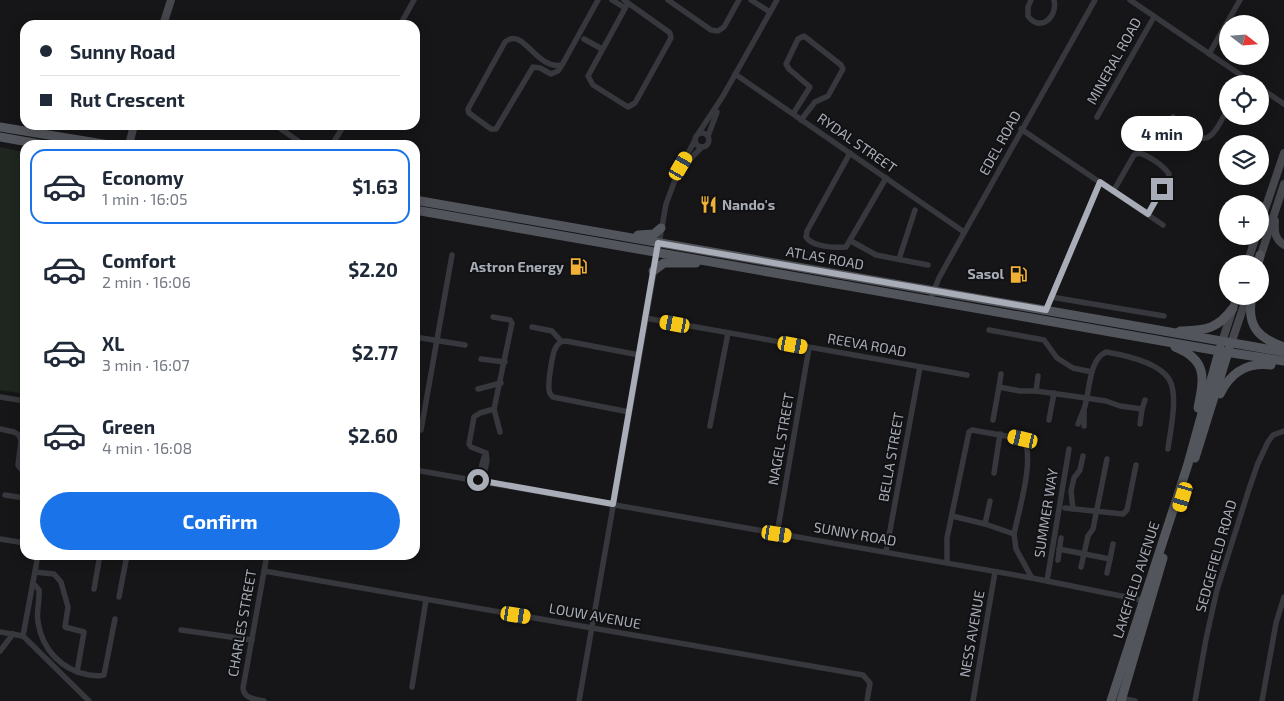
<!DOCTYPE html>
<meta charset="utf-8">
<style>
:root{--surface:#fff;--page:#f2f2f3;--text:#1f2937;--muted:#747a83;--line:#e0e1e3;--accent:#1a73e8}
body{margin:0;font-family:"Exo 2",sans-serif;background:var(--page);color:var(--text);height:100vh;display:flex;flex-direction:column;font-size:19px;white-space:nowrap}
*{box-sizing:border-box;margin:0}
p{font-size:16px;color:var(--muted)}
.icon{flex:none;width:28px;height:28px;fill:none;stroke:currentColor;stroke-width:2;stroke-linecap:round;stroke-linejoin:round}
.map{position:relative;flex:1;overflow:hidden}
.drawer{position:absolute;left:20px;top:140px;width:400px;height:420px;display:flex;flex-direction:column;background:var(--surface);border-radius:15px;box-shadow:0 2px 12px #0003}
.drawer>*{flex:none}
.banner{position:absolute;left:20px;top:20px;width:400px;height:110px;border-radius:15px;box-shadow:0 2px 12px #0003;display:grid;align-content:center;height:110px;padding:0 20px;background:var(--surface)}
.needle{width:32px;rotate:107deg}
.buttons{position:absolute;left:1219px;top:15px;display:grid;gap:10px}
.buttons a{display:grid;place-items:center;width:50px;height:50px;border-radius:50%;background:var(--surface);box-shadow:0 2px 12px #0003;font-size:25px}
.end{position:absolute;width:22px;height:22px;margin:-11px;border:6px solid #a8adb8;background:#111;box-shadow:0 0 0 2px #111}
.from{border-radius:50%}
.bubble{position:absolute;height:35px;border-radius:18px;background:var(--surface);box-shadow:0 2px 12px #0003;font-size:16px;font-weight:700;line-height:35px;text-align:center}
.car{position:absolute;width:15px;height:30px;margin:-15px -8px;border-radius:6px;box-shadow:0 0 4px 1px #0007;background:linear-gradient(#f5c518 24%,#345 0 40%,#f5c518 0 76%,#345 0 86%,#f5c518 0)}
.banner b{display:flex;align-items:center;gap:18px;height:48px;font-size:19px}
.banner b+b{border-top:1px solid var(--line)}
.banner i{width:12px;height:12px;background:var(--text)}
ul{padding:9px 0 0;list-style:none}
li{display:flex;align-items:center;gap:15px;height:75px;margin:0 10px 8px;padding:0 10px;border:2px solid transparent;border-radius:15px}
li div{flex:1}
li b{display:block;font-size:19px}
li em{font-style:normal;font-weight:700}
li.current{border-color:var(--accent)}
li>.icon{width:45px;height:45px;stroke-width:1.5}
.action{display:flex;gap:10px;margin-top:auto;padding:10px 20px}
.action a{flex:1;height:58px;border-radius:30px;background:var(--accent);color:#fff;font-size:20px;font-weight:700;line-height:58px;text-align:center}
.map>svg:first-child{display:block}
.green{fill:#1e261f}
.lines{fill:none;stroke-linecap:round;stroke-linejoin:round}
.street{stroke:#37383d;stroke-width:5.5}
.secondary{stroke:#45474d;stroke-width:8}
.primary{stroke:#53555c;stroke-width:9}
.route{stroke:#a8adb8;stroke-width:6}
.labels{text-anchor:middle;stroke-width:4;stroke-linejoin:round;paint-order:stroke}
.street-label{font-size:14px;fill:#a8adb8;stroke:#111113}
.poi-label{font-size:14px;font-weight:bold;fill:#a8adb8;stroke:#111113;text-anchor:end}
</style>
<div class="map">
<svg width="1284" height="701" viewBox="0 0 1284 701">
<rect width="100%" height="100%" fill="#161618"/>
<path class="green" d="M0,147L25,152V394L0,390Z"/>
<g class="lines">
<g class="street">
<path d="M612,0L625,8"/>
<path d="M624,0L628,3L666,30L670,33L671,38L635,103L628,107L593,85L588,76L628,3"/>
<path d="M668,0L711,30L718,31L724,27L739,0"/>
<path d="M751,0L770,12"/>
<path d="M1031,0L1028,7V16C1040,33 1058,17 1054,0"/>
<path d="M1130,0L1254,84"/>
<path d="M400,25L414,0"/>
<path d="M584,39L602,49"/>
<path d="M1209,54L1240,0"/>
<path d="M562,65C537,71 523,26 505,42L468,109L469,113L491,129H496L533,67L540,68L551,74L558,71L562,65L598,0"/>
<path d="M735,74L964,232"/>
<path d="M1260,88L1284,104"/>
<path d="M793,114L810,87L789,69L786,64L798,39L804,36L841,65L843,69L828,96L815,102L801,120"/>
<path d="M1097,117L1154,17"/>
<path d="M1173,117C1180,124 1200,145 1210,136C1218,130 1223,117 1228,108"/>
<path d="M275,125L304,145"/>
<path d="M1021,129L1163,225"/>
<circle cx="702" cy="140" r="7"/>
<path d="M698,134L723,96L777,0"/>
<path d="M708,136L717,112"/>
<path d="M332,145L344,125"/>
<path d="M850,153L807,231L806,237C812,247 835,248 846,247L886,178"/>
<path d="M678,177L693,156L702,147"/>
<path d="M1114,190L1134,155L1139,153C1149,156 1163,165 1169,174L1168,179L1148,214"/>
<path d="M851,241L876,255L928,265"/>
<path d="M899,259L915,210"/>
<path d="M1051,297L1164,316"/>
<path d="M930,300L939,278L950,258L1095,0"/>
<path d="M1046,310L1100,182"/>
<path d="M493,317L510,320L512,323L494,409"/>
<path d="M645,318L967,375"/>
<path d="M532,327L552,331L561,341"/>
<path d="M989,330L1044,340L1057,358L1073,368L1092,372"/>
<path d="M415,337L465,345"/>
<path d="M481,359L505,362"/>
<path d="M999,387L1001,374"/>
<path d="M478,389L501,383"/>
<path d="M1036,391L1038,376"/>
<path d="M0,397L25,401"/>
<path d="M1142,409L1145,400"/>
<path d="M629,412L553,397C550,394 550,394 549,390C548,383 552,353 556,347C558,343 561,341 566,341L639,355"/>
<path d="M993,420L999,387L1020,391H1036L1086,398L1106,401L1120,406L1142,409L1140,424"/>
<path d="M1049,420L1054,393"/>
<path d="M1078,424C1080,419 1082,414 1084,409C1090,393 1088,360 1106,352C1124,355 1158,362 1169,379C1179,395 1170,431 1168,449"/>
<path d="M710,426L728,333"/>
<path d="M1084,426V411"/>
<path d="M0,429L14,432L19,435L21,441L18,465L20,468L25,472"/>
<path d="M421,430L452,255"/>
<path d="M486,453L471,447L469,444L474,417L480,413L494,409L500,432"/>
<path d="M415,470L1032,578L1146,601"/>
<path d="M994,473L1000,434"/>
<path d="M478,480L484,457"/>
<path d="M483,481L487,460L486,453"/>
<path d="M5,495L25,498"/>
<path d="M1065,508L1123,514L1127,510L1136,465"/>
<path d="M1073,509L1071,491L1074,478L1080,470L1083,456"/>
<path d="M985,524L990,501"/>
<path d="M777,534L809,348"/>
<path d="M1014,534L1016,549L1032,578"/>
<path d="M0,539L25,543"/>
<path d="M1059,549L1110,559L1113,544"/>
<path d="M886,552L920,367"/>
<path d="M1058,560L1061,538"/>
<path d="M947,563V538L969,432L972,430L1023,439C1036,456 1018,513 1014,534L985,524L952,516"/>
<path d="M1081,567L1088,536L1093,529L1107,459"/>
<path d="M264,571L863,675L870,683L867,701"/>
<path d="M35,572L54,574L61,582L68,607L65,627L84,632L77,672"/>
<path d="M1107,573L1110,559"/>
<path d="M1047,581L1069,449"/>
<path d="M33,583L39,590C40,601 36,611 38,622C42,649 61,670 89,675C94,675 99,677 104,675L115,619"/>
<path d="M94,589L100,555"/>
<path d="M119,597L127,555"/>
<path d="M181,630L252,640"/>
<path d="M0,632L23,636L89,701"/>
<path d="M23,636L38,555"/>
<path d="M0,651L13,634"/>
<path d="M412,687L426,600"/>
<path d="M1120,698L1135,701"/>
<path d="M264,701C255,699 244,699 243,688L267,555"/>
<path d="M579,701L666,204L678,172L695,140"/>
<path d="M973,701L995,572"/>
<path d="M1195,701L1206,639L1217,590L1249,489L1258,463L1268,442L1273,435L1284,431"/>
<path d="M1262,701L1276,623L1284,597"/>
</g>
<g class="secondary">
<path d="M163,25L171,0"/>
<path d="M129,145L134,125"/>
<path d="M1275,221C1274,232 1275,239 1284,245"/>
<path d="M1260,224L1284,153"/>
<path d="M1259,261L1284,184"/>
<path d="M1247,264L1256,236"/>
<path d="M1222,342L1237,296"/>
<path d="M1231,344L1247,296"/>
</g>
<g class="primary">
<path d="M0,127L109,145"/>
<path d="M0,137L45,145"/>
<path d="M415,200L1284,352"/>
<path d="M415,210L1219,351L1284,361"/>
<path d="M638,235L654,234L661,228"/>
<path d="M1258,264L1260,255"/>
<path d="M653,271L664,263H696"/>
<path d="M1252,296C1246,326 1258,338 1284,347"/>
<path d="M1180,331C1205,330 1217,330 1233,308"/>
<path d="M1175,347C1208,360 1204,378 1198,408"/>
<path d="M1220,394C1231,372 1247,362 1271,365"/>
<path d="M1195,458L1229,349"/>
<path d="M1111,701L1188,464L1220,348"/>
<path d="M1121,701L1163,558"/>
</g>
</g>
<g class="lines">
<path class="route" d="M478,480L613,504L658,243L1046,310L1100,182L1148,214L1162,189"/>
</g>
<defs>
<symbol id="restaurant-bare" viewBox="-9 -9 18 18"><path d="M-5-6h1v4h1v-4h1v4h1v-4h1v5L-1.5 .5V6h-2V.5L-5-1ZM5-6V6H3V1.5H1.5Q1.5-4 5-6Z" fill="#f2b134" stroke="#111113" stroke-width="2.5" paint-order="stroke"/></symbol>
<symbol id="fuel-bare" viewBox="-9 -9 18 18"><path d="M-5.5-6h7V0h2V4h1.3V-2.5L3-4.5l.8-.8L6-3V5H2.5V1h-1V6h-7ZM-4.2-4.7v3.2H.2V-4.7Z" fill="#f2b134" stroke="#111113" stroke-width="2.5" paint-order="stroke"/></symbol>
</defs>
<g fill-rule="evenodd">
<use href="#restaurant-bare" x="696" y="192" width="25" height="25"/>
<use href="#fuel-bare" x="566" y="254" width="25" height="25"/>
<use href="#fuel-bare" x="1006" y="262" width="25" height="25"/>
</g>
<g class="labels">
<g class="street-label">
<text transform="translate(1114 61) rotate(-61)" y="5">MINERAL ROAD</text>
<text transform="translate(857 143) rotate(35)" y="5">RYDAL STREET</text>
<text transform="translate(1000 143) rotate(-61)" y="5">EDEL ROAD</text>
<text transform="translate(825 258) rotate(10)" y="5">ATLAS ROAD</text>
<text transform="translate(867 345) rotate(10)" y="5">REEVA ROAD</text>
<text transform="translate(781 439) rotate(-80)" y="5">NAGEL STREET</text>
<text transform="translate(891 457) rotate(-80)" y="5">BELLA STREET</text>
<text transform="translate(1046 513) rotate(-81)" y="5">SUMMER WAY</text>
<text transform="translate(855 534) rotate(10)" y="5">SUNNY ROAD</text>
<text transform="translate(1216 556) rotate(-74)" y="5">SEDGEFIELD ROAD</text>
<text transform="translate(1136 580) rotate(-72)" y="5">LAKEFIELD AVENUE</text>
<text transform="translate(595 616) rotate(10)" y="5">LOUW AVENUE</text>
<text transform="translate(242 623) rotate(-80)" y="5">CHARLES STREET</text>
<text transform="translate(972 634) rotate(-80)" y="5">NESS AVENUE</text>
</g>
<g class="poi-label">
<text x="722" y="210" text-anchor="start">Nando's</text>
<text x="564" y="272">Astron Energy</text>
<text x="1004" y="279">Sasol</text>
</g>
</g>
</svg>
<div class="buttons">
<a><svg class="needle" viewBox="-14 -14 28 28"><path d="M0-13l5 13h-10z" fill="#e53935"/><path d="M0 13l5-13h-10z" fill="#747a83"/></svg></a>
<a><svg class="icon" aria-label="locate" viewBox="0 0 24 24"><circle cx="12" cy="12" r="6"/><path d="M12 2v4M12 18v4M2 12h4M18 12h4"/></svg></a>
<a><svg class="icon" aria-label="layers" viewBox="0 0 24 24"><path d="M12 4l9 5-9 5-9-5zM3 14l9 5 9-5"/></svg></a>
<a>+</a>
<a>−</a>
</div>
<i class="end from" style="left:478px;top:480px"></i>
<i class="end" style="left:1162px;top:189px"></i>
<div class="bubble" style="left:1121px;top:116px;width:82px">4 min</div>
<i class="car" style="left:681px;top:166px;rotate:30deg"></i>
<i class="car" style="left:675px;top:324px;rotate:280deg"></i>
<i class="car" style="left:793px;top:345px;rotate:100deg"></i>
<i class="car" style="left:1023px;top:439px;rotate:283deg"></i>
<i class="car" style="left:1183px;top:497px;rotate:197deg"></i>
<i class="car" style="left:777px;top:534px;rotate:99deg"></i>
<i class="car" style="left:516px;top:615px;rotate:99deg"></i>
<div class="banner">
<b><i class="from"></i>Sunny Road</b>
<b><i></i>Rut Crescent</b>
</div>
<section class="drawer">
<ul>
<li class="current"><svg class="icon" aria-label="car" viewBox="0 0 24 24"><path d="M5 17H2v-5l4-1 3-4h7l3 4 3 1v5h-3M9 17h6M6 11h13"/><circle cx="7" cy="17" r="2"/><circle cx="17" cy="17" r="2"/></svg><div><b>Economy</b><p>1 min · 16:05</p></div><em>$1.63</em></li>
<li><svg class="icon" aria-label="car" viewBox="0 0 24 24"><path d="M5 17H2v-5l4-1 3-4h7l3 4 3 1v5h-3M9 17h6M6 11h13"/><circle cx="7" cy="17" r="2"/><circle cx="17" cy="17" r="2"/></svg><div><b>Comfort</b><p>2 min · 16:06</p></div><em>$2.20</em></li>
<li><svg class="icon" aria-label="car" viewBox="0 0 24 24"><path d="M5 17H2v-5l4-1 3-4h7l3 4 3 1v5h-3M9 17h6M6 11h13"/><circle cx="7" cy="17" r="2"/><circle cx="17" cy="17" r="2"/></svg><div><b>XL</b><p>3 min · 16:07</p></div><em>$2.77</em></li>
<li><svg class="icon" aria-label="car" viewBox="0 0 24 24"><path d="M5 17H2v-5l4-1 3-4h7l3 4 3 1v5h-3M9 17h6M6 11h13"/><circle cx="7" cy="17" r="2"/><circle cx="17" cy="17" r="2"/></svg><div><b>Green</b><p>4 min · 16:08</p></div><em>$2.60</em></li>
</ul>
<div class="action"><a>Confirm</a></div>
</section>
</div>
